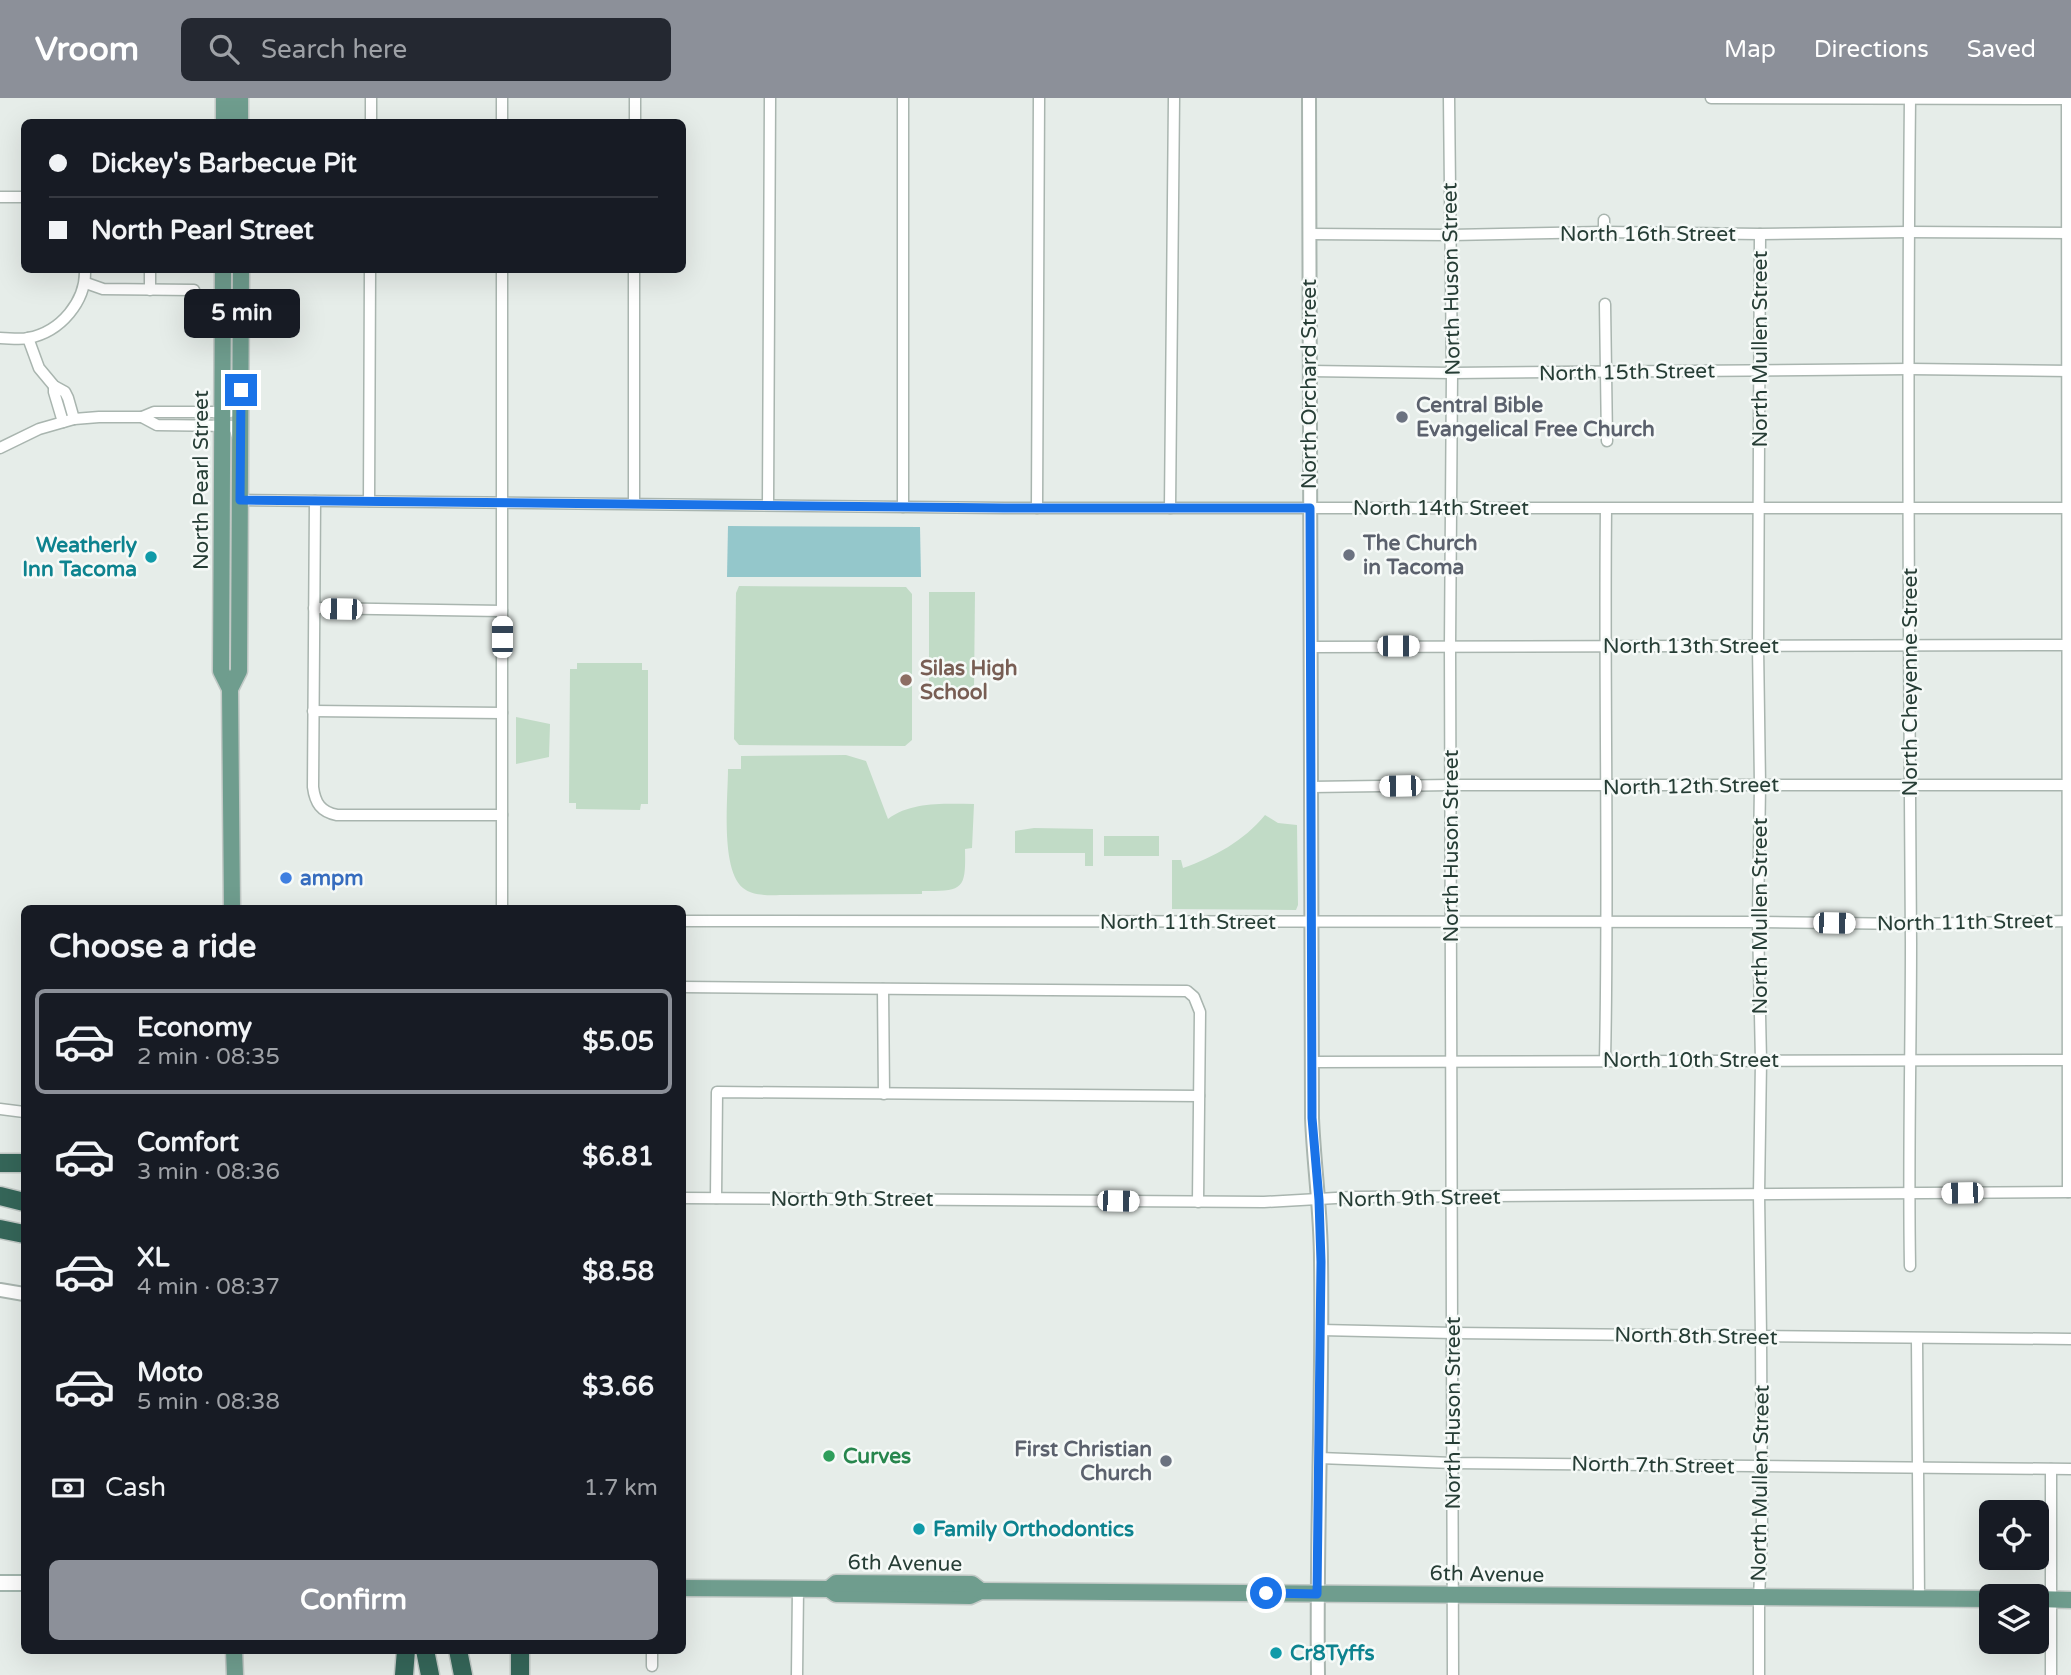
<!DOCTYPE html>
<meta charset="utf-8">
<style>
:root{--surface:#171b24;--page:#242831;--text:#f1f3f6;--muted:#9ea1a6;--line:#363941;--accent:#8c9099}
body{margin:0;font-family:"Varela Round",sans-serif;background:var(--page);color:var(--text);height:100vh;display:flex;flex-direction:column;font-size:26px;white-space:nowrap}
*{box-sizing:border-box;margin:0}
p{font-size:23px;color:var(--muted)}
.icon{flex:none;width:38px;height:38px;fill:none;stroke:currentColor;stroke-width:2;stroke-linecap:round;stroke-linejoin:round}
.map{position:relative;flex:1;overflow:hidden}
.side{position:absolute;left:21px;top:807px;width:665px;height:749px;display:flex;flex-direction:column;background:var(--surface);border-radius:10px;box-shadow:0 7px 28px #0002}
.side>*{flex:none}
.top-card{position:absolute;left:21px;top:21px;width:665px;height:154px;border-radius:10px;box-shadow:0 7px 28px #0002;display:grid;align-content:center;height:154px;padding:0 28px;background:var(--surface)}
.tools{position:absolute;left:1979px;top:1402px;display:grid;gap:14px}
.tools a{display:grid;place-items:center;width:70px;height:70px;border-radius:10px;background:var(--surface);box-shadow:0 7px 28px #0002;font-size:35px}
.end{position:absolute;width:32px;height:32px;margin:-16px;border:9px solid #1a73e8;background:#fff;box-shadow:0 0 0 4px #fff}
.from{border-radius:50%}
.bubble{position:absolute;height:49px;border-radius:10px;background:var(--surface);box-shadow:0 7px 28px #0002;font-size:23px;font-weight:800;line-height:49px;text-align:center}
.car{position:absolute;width:21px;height:42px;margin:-21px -10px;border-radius:9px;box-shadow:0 0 5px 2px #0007;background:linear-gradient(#fff 24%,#345 0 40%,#fff 0 76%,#345 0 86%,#fff 0)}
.top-card b{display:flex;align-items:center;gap:24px;height:66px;font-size:26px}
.top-card b+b{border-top:2px solid var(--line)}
.top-card i{width:18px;height:18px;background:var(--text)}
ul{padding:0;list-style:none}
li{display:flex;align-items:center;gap:21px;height:105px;margin:0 14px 10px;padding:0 14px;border:4px solid transparent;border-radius:10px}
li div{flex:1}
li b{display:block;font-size:26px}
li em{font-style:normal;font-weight:800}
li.active{border-color:var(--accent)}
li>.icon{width:63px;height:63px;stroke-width:1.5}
h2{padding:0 28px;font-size:32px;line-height:84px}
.pay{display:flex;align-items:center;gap:18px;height:77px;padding:0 28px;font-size:26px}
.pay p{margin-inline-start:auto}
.button{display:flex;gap:14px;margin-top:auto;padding:14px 28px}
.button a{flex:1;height:80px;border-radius:10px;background:var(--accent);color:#fff;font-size:28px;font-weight:800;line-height:80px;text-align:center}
header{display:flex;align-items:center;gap:42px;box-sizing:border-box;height:98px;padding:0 35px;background:var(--accent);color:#fff}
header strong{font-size:33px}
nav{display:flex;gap:38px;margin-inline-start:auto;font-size:24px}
.search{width:490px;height:63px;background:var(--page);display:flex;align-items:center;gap:18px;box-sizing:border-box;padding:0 24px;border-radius:10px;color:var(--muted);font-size:26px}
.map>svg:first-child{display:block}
.green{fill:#c1dbc6}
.water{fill:#94c7cb}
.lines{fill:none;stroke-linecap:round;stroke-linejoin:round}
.minor-casing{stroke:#a9b5af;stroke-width:13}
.tertiary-casing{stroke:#a9b5af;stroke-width:16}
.secondary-casing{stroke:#a2b5ad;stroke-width:18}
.primary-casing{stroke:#c2c9c6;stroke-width:19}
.motorway-casing{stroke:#c2c9c6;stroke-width:21}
.minor{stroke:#fff;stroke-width:10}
.tertiary{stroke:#fff;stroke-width:12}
.secondary{stroke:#fff;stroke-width:14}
.primary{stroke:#6f9d8e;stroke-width:16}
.motorway{stroke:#356659;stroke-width:18}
.route{stroke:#1a73e8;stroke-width:9}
.worship-dot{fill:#6b7280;stroke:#f6faf8;stroke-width:2.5}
.culture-dot{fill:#0f9aa8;stroke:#f6faf8;stroke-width:2.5}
.education-dot{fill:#8d6e63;stroke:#f6faf8;stroke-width:2.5}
.shop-dot{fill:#3f7fe0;stroke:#f6faf8;stroke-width:2.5}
.leisure-dot{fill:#2e9e5b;stroke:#f6faf8;stroke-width:2.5}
.labels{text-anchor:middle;stroke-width:5;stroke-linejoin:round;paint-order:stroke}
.street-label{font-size:21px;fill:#263d35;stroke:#f6faf8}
.worship-label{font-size:21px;font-weight:bold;fill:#5b616d;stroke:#f6faf8;text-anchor:start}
.culture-label{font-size:21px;font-weight:bold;fill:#0d838f;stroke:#f6faf8;text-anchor:start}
.education-label{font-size:21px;font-weight:bold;fill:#785e54;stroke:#f6faf8;text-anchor:start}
.shop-label{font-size:21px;font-weight:bold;fill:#366cbe;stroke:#f6faf8;text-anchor:start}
.leisure-label{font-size:21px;font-weight:bold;fill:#27864d;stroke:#f6faf8;text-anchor:start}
</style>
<header>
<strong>Vroom</strong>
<div class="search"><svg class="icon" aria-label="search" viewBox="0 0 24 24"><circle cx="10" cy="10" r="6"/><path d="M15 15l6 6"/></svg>Search here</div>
<nav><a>Map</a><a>Directions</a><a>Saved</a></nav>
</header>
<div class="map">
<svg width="2071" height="1577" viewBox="0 0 2071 1577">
<rect width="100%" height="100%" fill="#e6ede9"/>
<g class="green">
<path d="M739,488L906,489L912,496V642L905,648L739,647L734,641L736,495Z"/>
<path d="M929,494H975L974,592H929Z"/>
<path d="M577,565H642V572H648V706H641L640,712L576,711V705H569L570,571H577Z"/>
<path d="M516,619L550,626L549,659L516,666Z"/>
<path d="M846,657L866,663L888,721C912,703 946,706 974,706L972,750L965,751C966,792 963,793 922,793V796L786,797C773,797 754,799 743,790C720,771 728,699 728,671H741V658Z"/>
<path d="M1265,717L1278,725L1297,727L1298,807L1296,812L1172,811V762H1181L1183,770C1214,759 1244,743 1265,717Z"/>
<path d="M1034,730L1093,731V768H1085V755H1015V733Z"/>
<rect x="1104" y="738" width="55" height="20"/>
</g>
<path class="water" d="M728,428L920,429L921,479H727Z"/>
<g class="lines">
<defs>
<g id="minor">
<path d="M502,0V24"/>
<path d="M903,0V409"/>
<path d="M1449,0L1452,275L1450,548L1453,1577"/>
<path d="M1711,0L2070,1"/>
<path d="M1910,0C1907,282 1909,564 1911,845C1911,953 1908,1061 1910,1168"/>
<path d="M2067,0L2068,1094"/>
<path d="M371,24V0"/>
<path d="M635,24V0"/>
<path d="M0,99H24"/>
<path d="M1604,122V134"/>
<path d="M1309,136L1451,137L1604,134L1760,136L1908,134L2070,135"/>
<path d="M86,185L103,191L194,192"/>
<path d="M150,192V172"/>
<path d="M1605,206L1607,343"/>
<path d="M0,240C9,240 20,242 28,240C61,234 86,203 85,172"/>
<path d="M28,240L39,270L54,288L65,294L68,300L74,321"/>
<path d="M1309,273L1452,275L1910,271L2070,273"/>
<path d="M54,288V294L63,324"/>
<path d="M142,319L157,327L231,328L235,331L237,339"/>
<path d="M0,350L39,331L74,321L99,319H142L154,314H230L233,313L237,302"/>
<path d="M237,402L1004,410H2071"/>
<path d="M315,403L313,689C315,705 321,714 337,717H502"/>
<path d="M369,403L370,172"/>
<path d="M634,405V172"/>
<path d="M768,407L770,0"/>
<path d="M1037,410L1039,0"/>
<path d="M1170,410L1174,0"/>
<path d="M314,510L502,513"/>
<path d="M1310,549L2070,547"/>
<path d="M313,613L502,615"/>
<path d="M1311,689L1451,687H2070"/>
<path d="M502,810V172"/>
<path d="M682,823L1758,824L1911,826L2071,823"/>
<path d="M682,889L1187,893L1194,899L1200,914L1198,1104"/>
<path d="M883,891L884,996"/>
<path d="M1605,962C1609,778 1604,595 1606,411"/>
<path d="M1312,964L2071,962"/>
<path d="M0,1011L24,1014"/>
<path d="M682,1100L1264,1104L1353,1099L2071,1094"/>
<path d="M716,1100L717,994L1199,998"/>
<path d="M1321,1232L1453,1235L2071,1241"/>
<path d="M1917,1241L1919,1501"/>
<path d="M1319,1360L1453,1365L2071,1371"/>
<path d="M2051,1371V1577"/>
<path d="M652,1568V1552"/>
<path d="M797,1577L798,1491"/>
<path d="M1759,1577V1500L1762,1434L1761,1238L1759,1096L1761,963L1758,824L1760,687L1758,548L1760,136"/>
</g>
<g id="tertiary">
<path d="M1309,0L1312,1020C1314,1068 1321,1115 1321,1163C1323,1301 1316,1439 1318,1577"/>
<path d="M0,1192L24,1196"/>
</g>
<path id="secondary" d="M0,1485H24"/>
<g id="primary">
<path d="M240,0V24"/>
<path d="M224,24V0"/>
<path d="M223,172L221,573L230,591"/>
<path d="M232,810L230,591L239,573L241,172"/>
<path d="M682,1490L829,1491L836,1496L970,1498L981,1493L1992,1501"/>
<path d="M829,1491L836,1485L972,1486L981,1493"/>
<path d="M2037,1501L2071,1502"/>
<path d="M234,1552L235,1577"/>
</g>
<g id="motorway">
<path d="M0,1065H24"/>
<path d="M0,1098L24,1104"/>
<path d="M0,1131L24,1136"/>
<path d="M425,1552L430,1577"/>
<path d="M458,1552L463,1577"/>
<path d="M404,1577L406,1552"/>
<path d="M520,1577V1552"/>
</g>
</defs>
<use href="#minor" class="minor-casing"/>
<use href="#tertiary" class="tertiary-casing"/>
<use href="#secondary" class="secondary-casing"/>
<use href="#primary" class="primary-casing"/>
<use href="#motorway" class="motorway-casing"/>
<use href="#minor" class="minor"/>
<use href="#tertiary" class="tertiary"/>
<use href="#secondary" class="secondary"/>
<use href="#primary" class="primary"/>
<use href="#motorway" class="motorway"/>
</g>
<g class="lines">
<path class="route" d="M241,292L240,402L1004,410H1310L1312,1020L1319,1102L1321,1164L1317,1496L1266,1495"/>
</g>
<g class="worship-dot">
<circle cx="1402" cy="319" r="7"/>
<circle cx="1349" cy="457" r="7"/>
<circle cx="1166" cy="1363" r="7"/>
</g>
<g class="culture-dot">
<circle cx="151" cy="459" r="7"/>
<circle cx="919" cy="1431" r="7"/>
<circle cx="1276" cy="1555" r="7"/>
</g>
<circle class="education-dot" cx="906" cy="582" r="7"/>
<circle class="shop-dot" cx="286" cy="780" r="7"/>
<circle class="leisure-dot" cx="829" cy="1358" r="7"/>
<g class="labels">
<g class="street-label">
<text x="1648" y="143">North 16th Street</text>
<text transform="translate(1451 181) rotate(-91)" y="7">North Huson Street</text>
<text transform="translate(1760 251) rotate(-90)" y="7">North Mullen Street</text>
<text transform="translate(1627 274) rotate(-1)" y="7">North 15th Street</text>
<text transform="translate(1309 286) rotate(-90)" y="7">North Orchard Street</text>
<text transform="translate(201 382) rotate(-90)" y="7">North Pearl Street</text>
<text x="1441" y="417">North 14th Street</text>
<text x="1691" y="555">North 13th Street</text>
<text transform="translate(1910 584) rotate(-90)" y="7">North Cheyenne Street</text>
<text transform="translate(1691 688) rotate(-1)" y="7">North 12th Street</text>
<text transform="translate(1451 748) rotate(-90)" y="7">North Huson Street</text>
<text transform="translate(1760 818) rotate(-90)" y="7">North Mullen Street</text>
<text x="1188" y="831">North 11th Street</text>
<text transform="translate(1965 824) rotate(-1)" y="7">North 11th Street</text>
<text x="1691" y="969">North 10th Street</text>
<text transform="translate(1419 1100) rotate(-1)" y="7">North 9th Street</text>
<text x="852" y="1108">North 9th Street</text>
<text transform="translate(1696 1238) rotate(1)" y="7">North 8th Street</text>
<text transform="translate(1453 1315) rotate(-90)" y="7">North Huson Street</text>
<text transform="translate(1653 1367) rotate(1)" y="7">North 7th Street</text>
<text transform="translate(1760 1385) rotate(-89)" y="7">North Mullen Street</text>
<text transform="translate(905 1465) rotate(1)" y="7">6th Avenue</text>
<text transform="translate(1487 1476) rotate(1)" y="7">6th Avenue</text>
</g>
<g class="worship-label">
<text x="1416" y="314">Central Bible<tspan x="1416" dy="24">Evangelical Free Church</tspan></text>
<text x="1363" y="452">The Church<tspan x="1363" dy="24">in Tacoma</tspan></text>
<text x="1152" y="1358" text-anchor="end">First Christian<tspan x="1152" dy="24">Church</tspan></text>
</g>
<g class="culture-label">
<text x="137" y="454" text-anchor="end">Weatherly<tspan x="137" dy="24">Inn Tacoma</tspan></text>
<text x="933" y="1438">Family Orthodontics</text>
<text x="1290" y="1562">Cr8Tyffs</text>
</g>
<g class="education-label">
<text x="920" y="577">Silas High<tspan x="920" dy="24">School</tspan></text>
</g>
<g class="shop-label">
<text x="300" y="787">ampm</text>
</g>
<g class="leisure-label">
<text x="843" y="1365">Curves</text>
</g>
</g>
</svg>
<div class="tools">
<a><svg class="icon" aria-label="locate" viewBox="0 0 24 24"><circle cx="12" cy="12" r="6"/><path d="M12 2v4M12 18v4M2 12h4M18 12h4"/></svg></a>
<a><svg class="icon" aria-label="layers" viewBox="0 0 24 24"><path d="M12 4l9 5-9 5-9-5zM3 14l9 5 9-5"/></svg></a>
</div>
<i class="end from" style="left:1266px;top:1495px"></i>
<i class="end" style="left:241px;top:292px"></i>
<div class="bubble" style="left:184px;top:191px;width:116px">5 min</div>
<i class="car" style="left:341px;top:511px;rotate:271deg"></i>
<i class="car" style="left:502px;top:539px;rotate:0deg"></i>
<i class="car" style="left:1398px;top:548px;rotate:90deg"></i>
<i class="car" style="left:1400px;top:688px;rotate:269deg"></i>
<i class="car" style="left:1834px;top:825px;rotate:91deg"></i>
<i class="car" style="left:1962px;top:1095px;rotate:269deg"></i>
<i class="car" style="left:1118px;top:1103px;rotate:91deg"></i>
<div class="top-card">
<b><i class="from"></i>Dickey's Barbecue Pit</b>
<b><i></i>North Pearl Street</b>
</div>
<section class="side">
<h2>Choose a ride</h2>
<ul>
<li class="active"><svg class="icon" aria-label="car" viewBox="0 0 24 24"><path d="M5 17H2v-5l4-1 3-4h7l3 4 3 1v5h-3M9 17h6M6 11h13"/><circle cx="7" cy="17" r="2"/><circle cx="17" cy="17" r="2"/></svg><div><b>Economy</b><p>2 min · 08:35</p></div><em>$5.05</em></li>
<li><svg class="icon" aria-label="car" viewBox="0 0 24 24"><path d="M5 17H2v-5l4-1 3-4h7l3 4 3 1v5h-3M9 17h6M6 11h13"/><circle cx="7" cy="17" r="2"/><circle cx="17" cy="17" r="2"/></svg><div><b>Comfort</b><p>3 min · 08:36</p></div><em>$6.81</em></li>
<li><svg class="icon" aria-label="car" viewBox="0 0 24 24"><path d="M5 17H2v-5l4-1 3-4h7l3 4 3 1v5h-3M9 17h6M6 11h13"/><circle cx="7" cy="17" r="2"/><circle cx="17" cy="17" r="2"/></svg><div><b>XL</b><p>4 min · 08:37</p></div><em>$8.58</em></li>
<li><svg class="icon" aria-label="car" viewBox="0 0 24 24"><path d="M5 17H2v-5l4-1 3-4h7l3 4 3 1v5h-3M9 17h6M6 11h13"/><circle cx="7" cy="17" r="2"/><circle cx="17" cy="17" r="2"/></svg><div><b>Moto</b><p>5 min · 08:38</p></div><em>$3.66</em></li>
</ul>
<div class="pay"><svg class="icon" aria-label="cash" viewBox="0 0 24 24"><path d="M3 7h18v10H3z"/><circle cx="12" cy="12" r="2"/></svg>Cash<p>1.7 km</p></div>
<div class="button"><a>Confirm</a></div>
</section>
</div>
